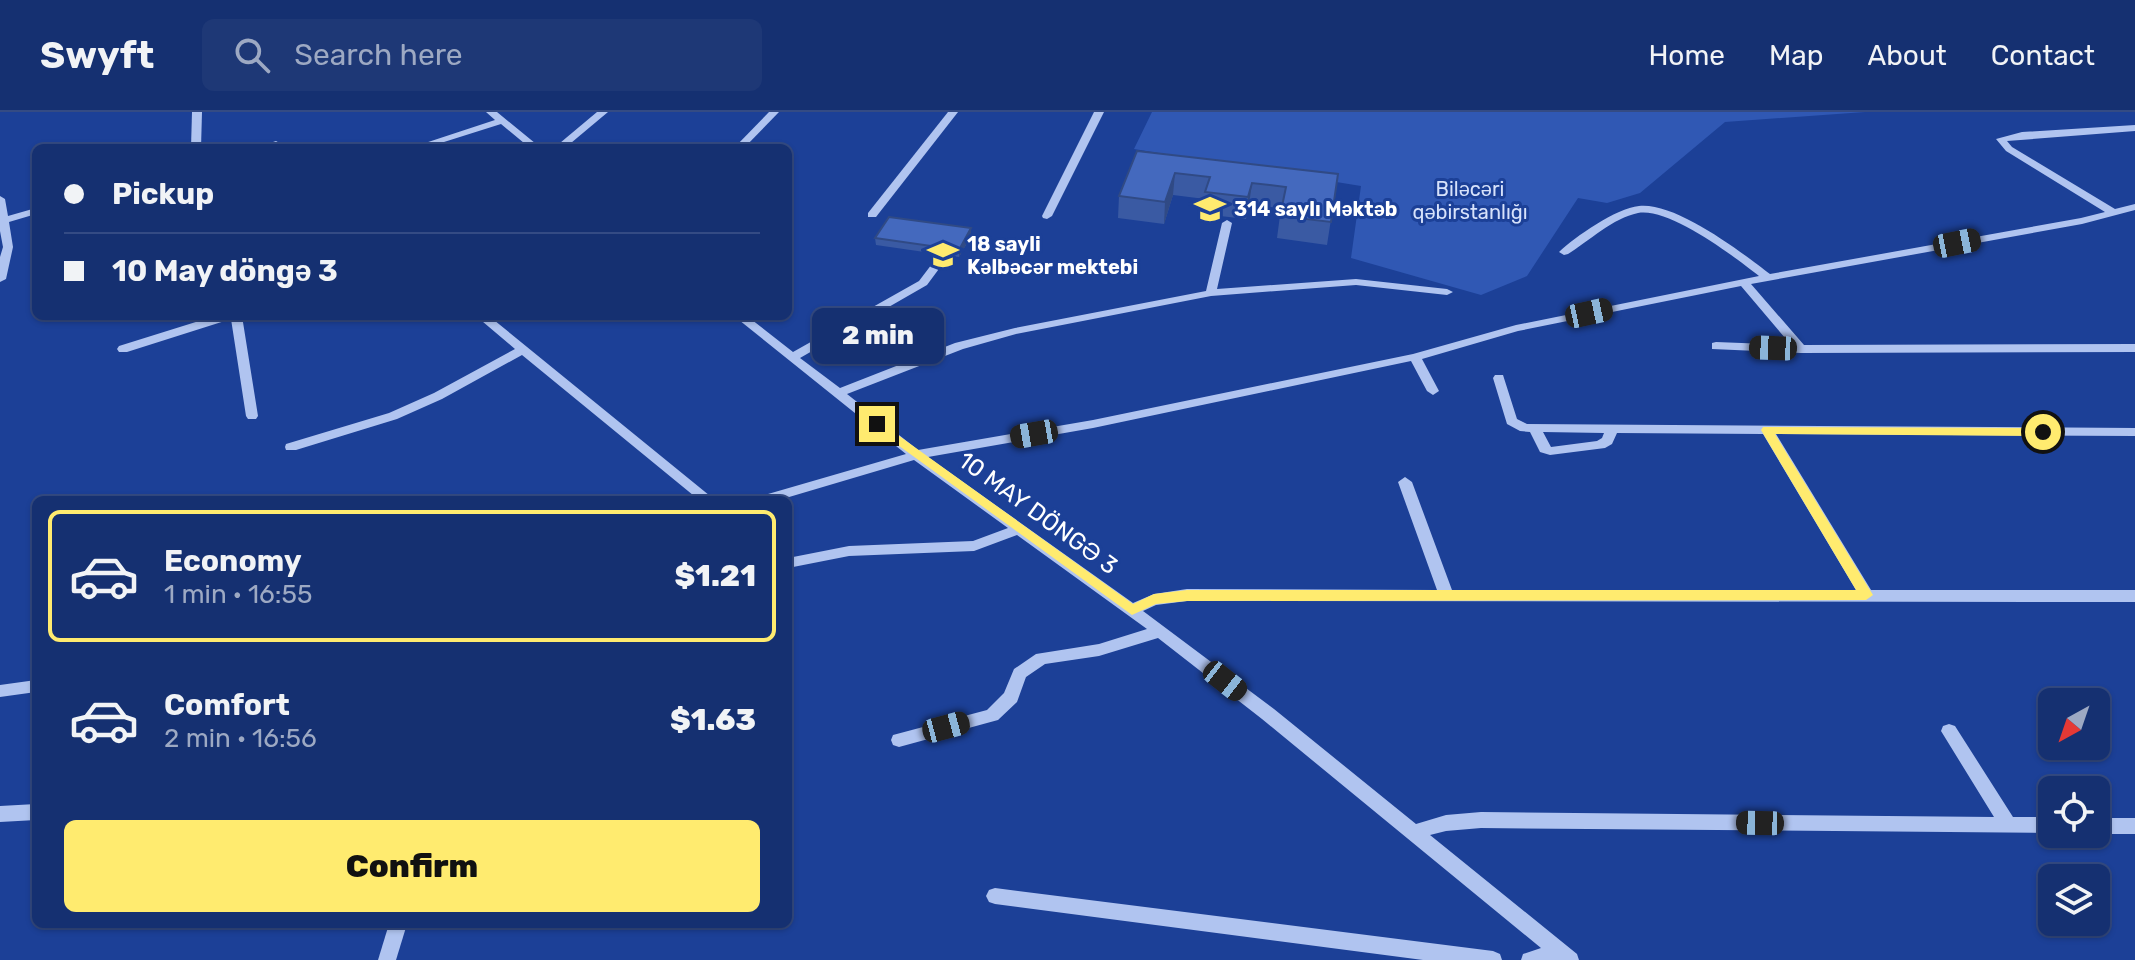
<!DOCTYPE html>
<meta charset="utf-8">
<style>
:root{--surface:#153071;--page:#1e3876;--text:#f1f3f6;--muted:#9da9c3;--line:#344b84;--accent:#ffeb6f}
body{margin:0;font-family:Rubik,sans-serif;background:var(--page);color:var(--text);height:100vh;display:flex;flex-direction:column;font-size:30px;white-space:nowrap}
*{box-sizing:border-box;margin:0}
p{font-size:26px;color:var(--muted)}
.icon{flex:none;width:44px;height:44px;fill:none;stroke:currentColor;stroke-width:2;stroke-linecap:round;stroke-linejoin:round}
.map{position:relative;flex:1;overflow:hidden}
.side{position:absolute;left:32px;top:384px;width:760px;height:432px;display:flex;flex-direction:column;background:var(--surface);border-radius:12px;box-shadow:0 2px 6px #0004,0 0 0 2px var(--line)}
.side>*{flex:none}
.guide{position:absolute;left:32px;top:32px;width:760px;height:176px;border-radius:12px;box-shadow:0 2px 6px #0004,0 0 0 2px var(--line);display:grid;align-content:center;height:176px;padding:0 32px;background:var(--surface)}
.needle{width:52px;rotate:220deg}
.controls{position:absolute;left:2038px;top:576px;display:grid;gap:16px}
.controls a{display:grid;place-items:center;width:72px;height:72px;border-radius:12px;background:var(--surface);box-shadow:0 2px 6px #0004,0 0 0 2px var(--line);font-size:40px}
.end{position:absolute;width:36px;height:36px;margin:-18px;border:10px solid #ffeb6f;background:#111;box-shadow:0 0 0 4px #111}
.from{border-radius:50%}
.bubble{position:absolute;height:56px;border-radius:12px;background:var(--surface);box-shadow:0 2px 6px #0004,0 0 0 2px var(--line);font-size:26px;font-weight:800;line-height:56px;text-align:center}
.car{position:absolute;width:24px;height:48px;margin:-24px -12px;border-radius:10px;box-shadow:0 0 6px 2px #0007;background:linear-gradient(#222 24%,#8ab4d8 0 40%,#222 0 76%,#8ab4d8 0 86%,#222 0)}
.guide b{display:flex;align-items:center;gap:28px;height:76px;font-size:30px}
.guide b+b{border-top:2px solid var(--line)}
.guide i{width:20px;height:20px;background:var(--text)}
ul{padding:14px 0 0;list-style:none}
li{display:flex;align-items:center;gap:24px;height:132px;margin:0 16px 12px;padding:0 16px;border:4px solid transparent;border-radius:12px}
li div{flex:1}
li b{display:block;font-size:30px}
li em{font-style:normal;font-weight:800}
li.on{border-color:var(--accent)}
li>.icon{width:72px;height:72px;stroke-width:1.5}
.cta{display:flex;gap:16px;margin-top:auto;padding:16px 32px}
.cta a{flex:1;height:92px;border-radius:12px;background:var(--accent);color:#111;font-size:32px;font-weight:800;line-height:92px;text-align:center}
header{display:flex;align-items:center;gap:48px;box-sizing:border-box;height:112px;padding:0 40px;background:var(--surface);border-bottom:2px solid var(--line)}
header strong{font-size:38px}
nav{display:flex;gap:44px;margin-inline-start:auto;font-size:28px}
.search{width:560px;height:72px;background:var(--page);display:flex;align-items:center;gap:20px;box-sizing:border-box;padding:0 28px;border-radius:12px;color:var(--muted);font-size:30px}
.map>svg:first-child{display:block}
.green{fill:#3058b4}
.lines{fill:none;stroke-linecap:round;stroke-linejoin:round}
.minor{fill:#b0c4f0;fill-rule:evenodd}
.wall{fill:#3a5aa3}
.shaded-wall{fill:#304a85}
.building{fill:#4469be;stroke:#304a85;stroke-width:2}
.route{fill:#ffeb6f}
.labels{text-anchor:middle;stroke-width:6;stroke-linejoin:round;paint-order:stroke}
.far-park-label{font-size:20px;fill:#d7e2fb;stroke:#1c4097}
.far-poi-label{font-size:20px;font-weight:bold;fill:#fff;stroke:#1c4097;text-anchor:start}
.street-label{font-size:24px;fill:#fff;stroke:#1c4097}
</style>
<header>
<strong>Swyft</strong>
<div class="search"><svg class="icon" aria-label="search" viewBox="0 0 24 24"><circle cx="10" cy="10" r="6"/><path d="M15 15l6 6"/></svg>Search here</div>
<nav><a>Home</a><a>Map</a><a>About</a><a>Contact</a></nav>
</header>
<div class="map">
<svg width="2135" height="848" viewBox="0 0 2135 848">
<rect width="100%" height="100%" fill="#1c4097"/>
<path class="green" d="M1152,0H1865L1725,10L1640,81L1607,91L1578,86L1527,164L1481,183L1351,146L1361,74L1134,37Z"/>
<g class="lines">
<g class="minor">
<path d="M192,0H202L201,36H191Z"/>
<path d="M486,0H497L541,36H530L501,12L425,36H410L495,8Z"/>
<path d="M597,0H608L565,36H554Z"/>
<path d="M769,0H779L744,36H734Z"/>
<path d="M948,0H958L876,105H868V101Z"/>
<path d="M1094,0H1104L1052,104L1047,107L1043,106L1042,104Z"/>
<path d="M2135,13V19L2007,29L2012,35L2115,97L2135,92V98L2082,112L1751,172L1804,233L2135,232V240L1801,241L1712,237V231L1716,230L1791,233L1741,174L1518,219L1422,247L1439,279L1433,283L1427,279L1411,249L1093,316L928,345L1133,491L1154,482L1187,477L1437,478L1398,370L1405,365L1412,370L1452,478H1856L1763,322L1617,321L1612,332L1605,336L1550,343L1540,340L1530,320L1520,319L1507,312L1493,266L1495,263H1503L1517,307L1527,312L2135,316V324L1776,322L1871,478H2135V490L1187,489L1156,493L1143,499L1274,597L1416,712L1446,703L1481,700L1994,705L1941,619L1943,614L1949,612L1955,614L2013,705H2052V721L1481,716L1446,719L1430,723L1577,842L1579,848H1521L1523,842L1541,836L1262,607L1158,526L1099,544L1045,552L1026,565L1017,590L998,608L899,635L893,633L891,628L893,623L987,598L1004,581L1014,557L1036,542L1099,532L1147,517L1017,423L974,439L849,444L788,456V446L849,434L973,429L1008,416L914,348L779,388H756L758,385L906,342L734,204H747L793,240L919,169L938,144L942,143L947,146L927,173L800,246L840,276L955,231L1015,216L1206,179L1222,111L1227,108L1232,111L1217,177L1356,167L1447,177L1453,180L1447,183L1356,173L1211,184L1016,222L963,237L847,282L918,338L1093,308L1413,242L1516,213L1759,164C1735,145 1669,95 1638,101C1613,106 1589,129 1568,142L1564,143L1559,140C1575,125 1616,96 1639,94C1676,90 1741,140 1770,162L2081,106L2105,100L2006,39L1996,27L2022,20ZM1543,320L1604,321L1602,326L1597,329L1551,335Z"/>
<path d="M276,29L281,32L279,34L255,36Z"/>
<path d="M0,84L5,87L8,104L36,96V102L9,110L13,135L6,167L0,170V145L3,135L0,119Z"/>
<path d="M215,204H242L258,304L256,307H248L246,304L231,207L127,240H119L117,237L119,234Z"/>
<path d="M476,204H489L715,388H699L522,243L442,287L397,307L296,338H286L285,335L286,332L389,301L434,281L515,237Z"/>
<path d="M36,568V580L0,585V573Z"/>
<path d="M36,692V708L0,710V694Z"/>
<rect x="2096" y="706" width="39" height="16"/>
<path d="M995,776L1493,839L1500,842L1502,848H1423L995,792L989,790L986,784L989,778Z"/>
<path d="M389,812H407L396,848H378Z"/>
</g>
</g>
<g class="wall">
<path d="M1137,39L1338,62L1327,133L1277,126L1281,96L1249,93L1246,107L1203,102L1205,87L1173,83L1164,112L1118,106L1119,84Z"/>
<path d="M971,116V124L959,145L876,133L875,126Z"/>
</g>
<g class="shaded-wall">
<path d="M1175,61L1173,83L1164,112L1165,90Z"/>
<path d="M1252,71L1249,93L1246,107L1248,85Z"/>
<path d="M971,116V124L959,145V138Z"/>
</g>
<g class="building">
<path d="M1137,39L1338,62L1331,110L1280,104L1286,75L1252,71L1248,85L1205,80L1210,65L1175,61L1165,90L1119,84Z"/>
<path d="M889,105L971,116L959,138L875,126Z"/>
</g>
<path class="route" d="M877,308L1133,492L1154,482L1187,478H1856L1761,318L1763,315L2043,316L2049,320L2043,324L1775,322L1873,483L1866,488L1187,489L1156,492L1132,503L873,315V309Z"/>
<defs>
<symbol id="school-bare" viewBox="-9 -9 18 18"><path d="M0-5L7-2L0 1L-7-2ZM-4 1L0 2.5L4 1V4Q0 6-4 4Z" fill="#ffeb6f" stroke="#1c4097" stroke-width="2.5" paint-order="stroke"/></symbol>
</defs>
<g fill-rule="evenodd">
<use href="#school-bare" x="1188" y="75" width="44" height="44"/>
<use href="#school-bare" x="921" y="121" width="44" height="44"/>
</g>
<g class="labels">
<g class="far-park-label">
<text x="1470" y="84">Biləcəri<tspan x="1470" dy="23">qəbirstanlığı</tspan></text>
</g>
<g class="far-poi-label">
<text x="1234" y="104">314 saylı Məktəb</text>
<text x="967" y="139">18 sayli<tspan x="967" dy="23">Kəlbəcər mektebi</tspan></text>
</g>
<g class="street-label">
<text transform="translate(1038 401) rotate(36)" y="8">10 MAY DÖNGƏ 3</text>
</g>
</g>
</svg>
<div class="controls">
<a><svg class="needle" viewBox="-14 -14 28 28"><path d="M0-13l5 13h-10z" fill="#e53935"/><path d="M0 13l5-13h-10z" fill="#9da9c3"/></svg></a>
<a><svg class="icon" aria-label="locate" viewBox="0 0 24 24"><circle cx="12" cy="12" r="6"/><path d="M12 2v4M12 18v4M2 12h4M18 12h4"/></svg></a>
<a><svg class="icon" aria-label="layers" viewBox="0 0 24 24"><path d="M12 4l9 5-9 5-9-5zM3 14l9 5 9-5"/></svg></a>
</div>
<i class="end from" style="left:2043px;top:320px"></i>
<i class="end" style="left:877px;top:312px"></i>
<div class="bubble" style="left:812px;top:196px;width:132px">2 min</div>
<i class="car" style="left:1957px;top:131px;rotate:79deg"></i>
<i class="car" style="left:1589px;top:201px;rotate:78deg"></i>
<i class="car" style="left:1773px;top:236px;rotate:272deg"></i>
<i class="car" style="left:1034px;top:322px;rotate:260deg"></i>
<i class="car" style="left:1225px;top:569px;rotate:128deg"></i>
<i class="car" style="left:946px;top:615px;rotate:75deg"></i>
<i class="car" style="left:1760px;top:711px;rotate:271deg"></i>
<div class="guide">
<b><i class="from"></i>Pickup</b>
<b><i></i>10 May döngə 3</b>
</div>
<section class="side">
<ul>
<li class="on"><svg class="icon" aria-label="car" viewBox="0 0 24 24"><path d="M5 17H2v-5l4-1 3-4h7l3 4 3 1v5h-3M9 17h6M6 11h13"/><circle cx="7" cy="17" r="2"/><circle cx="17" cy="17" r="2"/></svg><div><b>Economy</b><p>1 min · 16:55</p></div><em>$1.21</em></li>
<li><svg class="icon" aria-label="car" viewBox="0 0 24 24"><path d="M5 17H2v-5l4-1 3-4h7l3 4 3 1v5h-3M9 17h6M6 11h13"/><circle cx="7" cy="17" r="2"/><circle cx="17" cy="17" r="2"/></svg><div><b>Comfort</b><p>2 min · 16:56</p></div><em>$1.63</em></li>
</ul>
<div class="cta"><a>Confirm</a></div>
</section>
</div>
